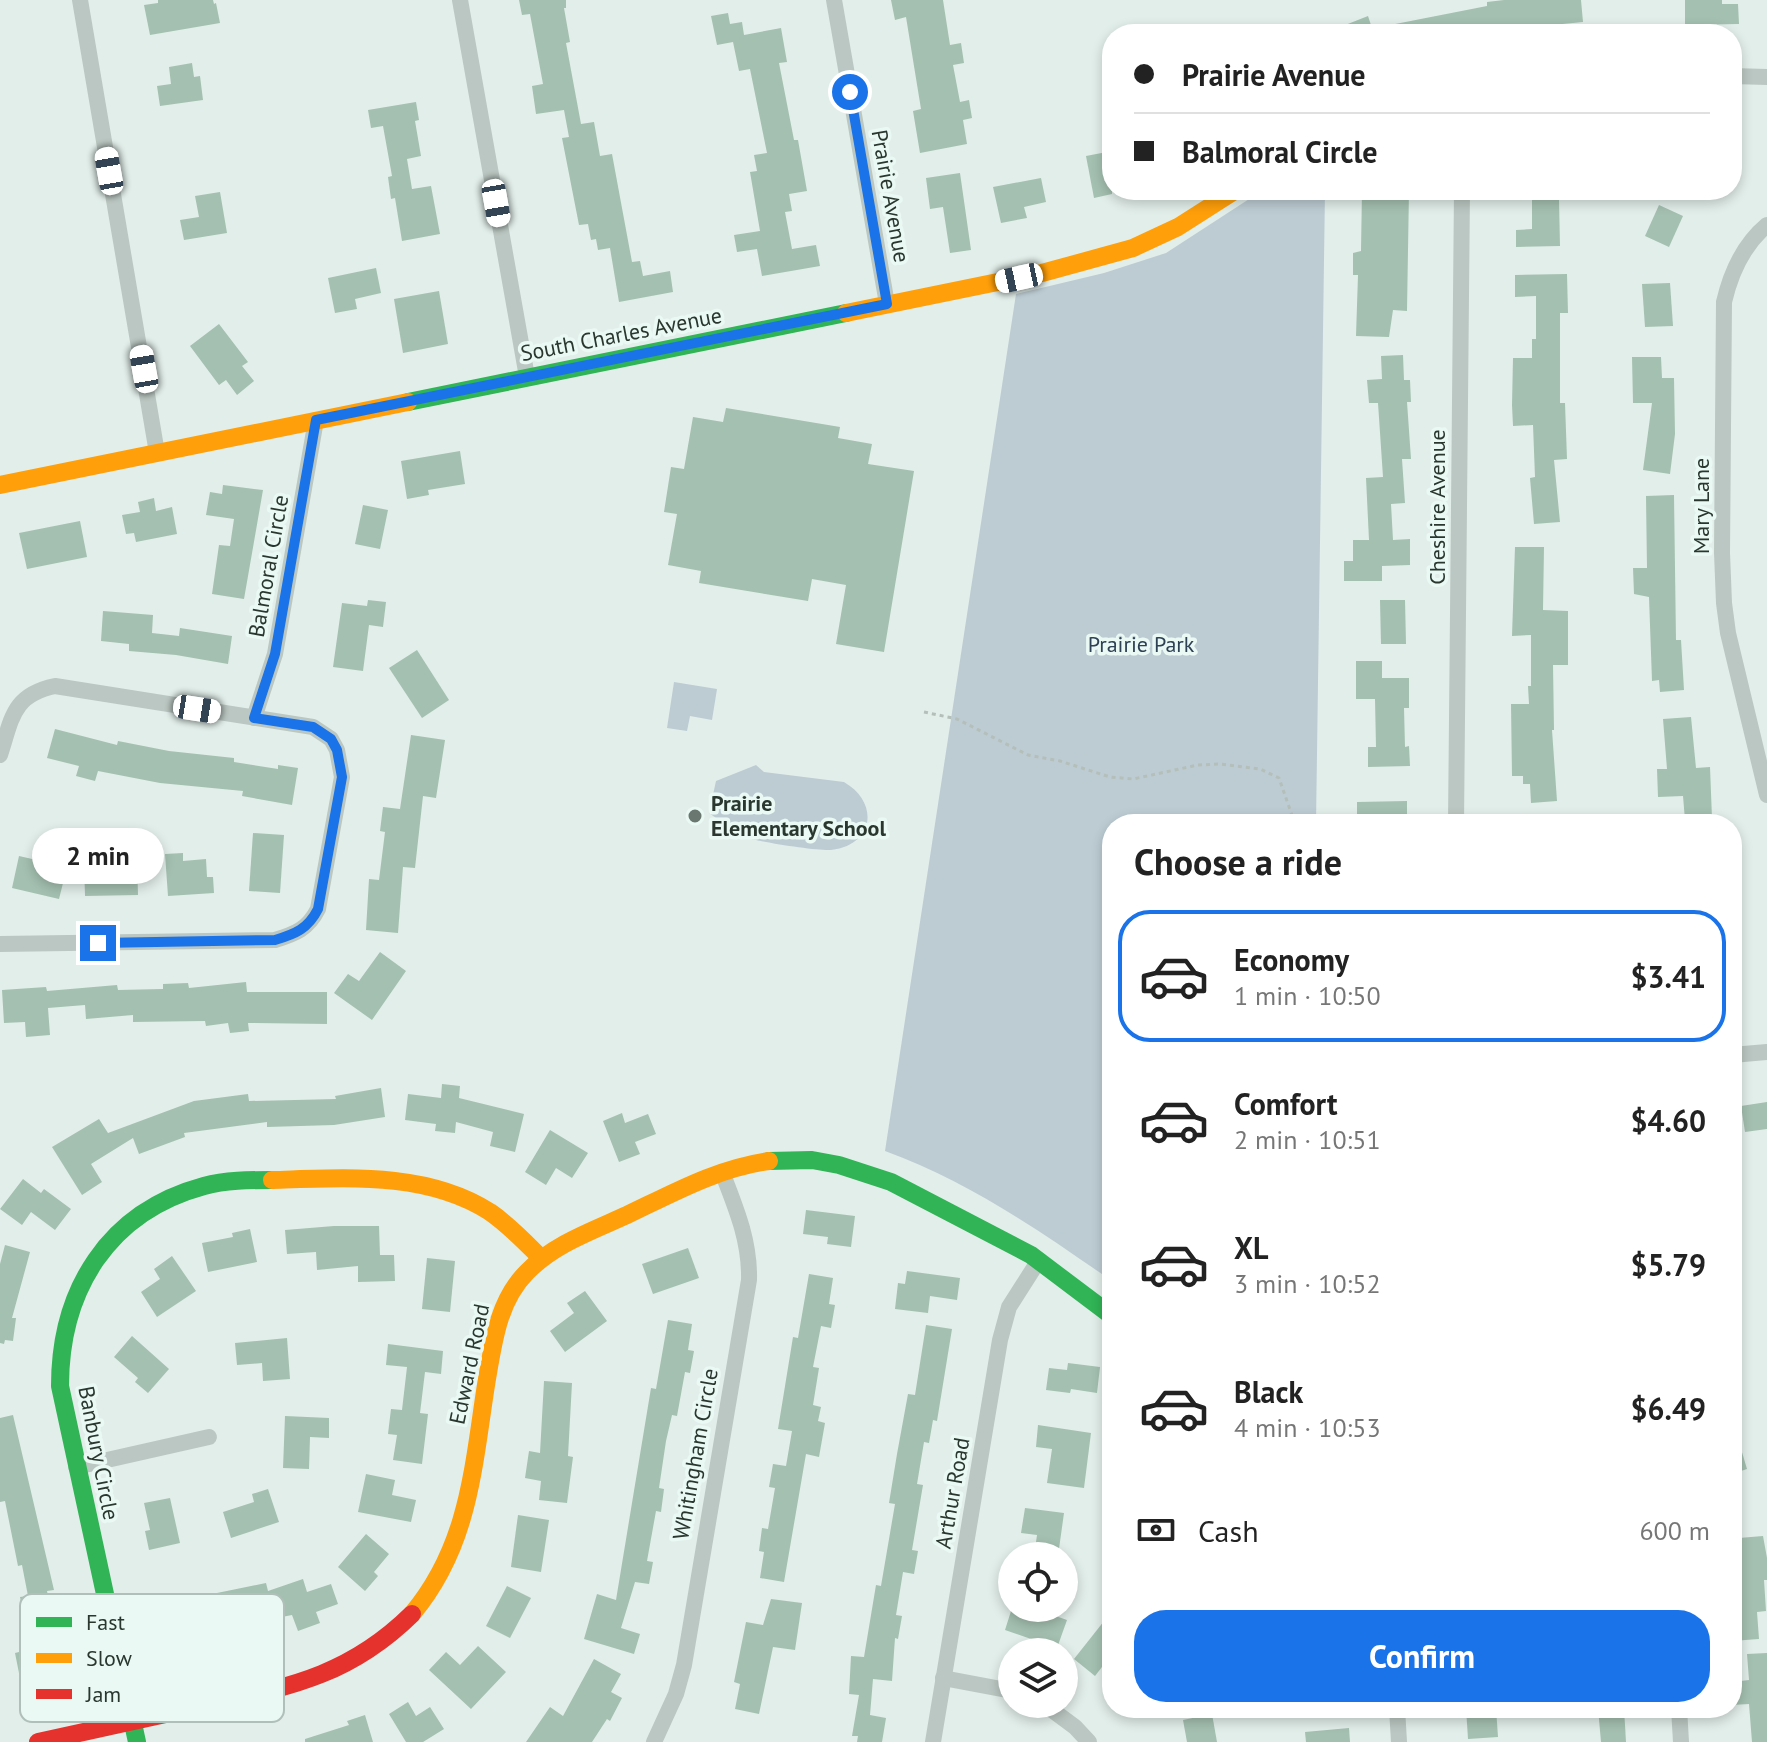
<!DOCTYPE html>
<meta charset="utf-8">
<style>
:root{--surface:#fff;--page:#f2f2f2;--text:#222;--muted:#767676;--line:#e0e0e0;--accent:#1a73e8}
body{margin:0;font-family:"PT Sans",sans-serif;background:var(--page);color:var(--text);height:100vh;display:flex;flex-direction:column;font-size:30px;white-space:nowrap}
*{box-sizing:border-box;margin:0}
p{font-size:26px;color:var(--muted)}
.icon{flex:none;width:44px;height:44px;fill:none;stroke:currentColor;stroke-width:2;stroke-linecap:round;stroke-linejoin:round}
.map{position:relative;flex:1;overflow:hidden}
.side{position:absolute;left:1102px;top:814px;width:640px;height:904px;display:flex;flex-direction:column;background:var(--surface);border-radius:32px;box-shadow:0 4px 12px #0003}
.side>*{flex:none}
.hud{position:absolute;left:1102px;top:24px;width:640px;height:176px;border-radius:32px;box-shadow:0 4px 12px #0003;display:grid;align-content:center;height:176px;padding:0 32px;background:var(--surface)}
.fabs{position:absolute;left:998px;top:1542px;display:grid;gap:16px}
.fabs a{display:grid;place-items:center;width:80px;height:80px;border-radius:50%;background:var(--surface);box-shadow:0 4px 12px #0003;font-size:40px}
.end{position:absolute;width:36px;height:36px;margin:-18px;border:10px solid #1a73e8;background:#fff;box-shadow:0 0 0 4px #fff}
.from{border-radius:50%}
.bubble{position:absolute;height:56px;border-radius:28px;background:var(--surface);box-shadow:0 4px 12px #0003;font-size:26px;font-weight:700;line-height:56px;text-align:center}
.car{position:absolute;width:24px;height:48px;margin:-24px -12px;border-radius:10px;box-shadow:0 0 6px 2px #0007;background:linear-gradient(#fff 24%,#345 0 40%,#fff 0 76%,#345 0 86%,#fff 0)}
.hud b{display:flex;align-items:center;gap:28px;height:76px;font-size:30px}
.hud b+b{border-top:2px solid var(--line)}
.hud i{width:20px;height:20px;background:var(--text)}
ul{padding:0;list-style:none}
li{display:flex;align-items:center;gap:24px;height:132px;margin:0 16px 12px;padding:0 16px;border:4px solid transparent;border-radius:32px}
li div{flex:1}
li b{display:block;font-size:30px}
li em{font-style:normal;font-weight:700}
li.on{border-color:var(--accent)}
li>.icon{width:72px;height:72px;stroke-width:1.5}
h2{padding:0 32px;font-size:36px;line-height:96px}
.pay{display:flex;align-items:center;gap:20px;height:88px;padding:0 32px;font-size:30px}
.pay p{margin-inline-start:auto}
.cta{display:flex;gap:16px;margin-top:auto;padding:16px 32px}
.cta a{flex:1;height:92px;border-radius:32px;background:var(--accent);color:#fff;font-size:32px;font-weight:700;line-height:92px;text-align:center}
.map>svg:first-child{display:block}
.green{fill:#bdccd3}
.building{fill:#a4c0b0}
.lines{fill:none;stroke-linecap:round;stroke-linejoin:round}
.path{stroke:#b4bfba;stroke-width:3;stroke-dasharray:4 4;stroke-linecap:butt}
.street{stroke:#bbc7c2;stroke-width:16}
.fast{stroke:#30b455;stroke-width:18}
.slow{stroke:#ff9f0a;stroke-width:18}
.jam{stroke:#e5322d;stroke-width:18}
.route{stroke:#1a73e8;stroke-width:10}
.poi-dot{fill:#6a7770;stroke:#eaf9f4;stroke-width:3}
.labels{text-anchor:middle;stroke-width:7;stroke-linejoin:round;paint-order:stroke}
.street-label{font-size:22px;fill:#29372f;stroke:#eaf9f4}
.park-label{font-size:22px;fill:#2e4155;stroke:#eaf9f4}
.poi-label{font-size:22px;font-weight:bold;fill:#29372f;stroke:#eaf9f4;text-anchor:start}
.key{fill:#eaf9f4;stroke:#b0bfb9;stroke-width:2}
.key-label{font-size:22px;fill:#29372f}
</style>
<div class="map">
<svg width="1767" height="1742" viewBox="0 0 1767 1742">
<rect width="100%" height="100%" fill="#e2eeea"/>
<g class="green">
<path d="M1263,190H1325L1316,824H1112V1281C1040,1231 968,1181 885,1151L1016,294L1104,273L1166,253Z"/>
<path d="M674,682L717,689L712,720L690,716L687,731L667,728Z"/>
<path d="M756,765L764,772L844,782C880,803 874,845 831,850C818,851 758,842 745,837C733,833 720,820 709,813L716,781Z"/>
</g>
<g class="building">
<path d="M158,0H213L214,4L216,3L220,23L150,35L144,5L158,3Z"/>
<path d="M519,0H566V8H564L570,42L566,43L581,124L594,122L600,156L612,154L632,262L640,261L643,276L670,271L673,292L619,302L610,248L598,250L596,239L591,240L588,224L579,225L562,138L569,137L564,110L536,114L532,86L543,84L530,14L522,15Z"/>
<path d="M891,0H943L950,45L961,43L964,63L953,65L960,102L969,100L972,118L963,120L967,144L920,153L913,111L921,109L906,17L895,20Z"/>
<path d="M1504,0H1581L1583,22L1490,31L1489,29L1462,34H1381L1380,27L1487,6V2Z"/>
<path d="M1685,0H1722V4H1738L1739,24L1685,25Z"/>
<path d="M728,13L730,24L742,22L744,35L781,28L787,62L779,63L794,140H798L807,191L789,194L792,211L785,212L792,249L816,245L820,266L762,276L757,249L737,252L734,235L760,231L750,172L757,171L754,155L767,153L750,69L739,71L733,42L717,45L711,16Z"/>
<path d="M1368,16L1374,34H1325V33Z"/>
<path d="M192,63L194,77L200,76L203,100L160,106L157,86L171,84L169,67Z"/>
<path d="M416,102L419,120L415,121L421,156L407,159L412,189L431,186L440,234L402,241L395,198L391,199L388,177L392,176L383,126L371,128L368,110Z"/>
<path d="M1112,151V194L1094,198L1086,156Z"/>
<path d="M960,173L971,250L950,253L943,207L930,209L926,178Z"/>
<path d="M1041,178L1046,202L1024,207L1027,218L1001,223L993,187Z"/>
<path d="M1362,190H1409L1407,311L1393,310L1389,337L1356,336L1358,275H1353V253L1361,251Z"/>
<path d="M220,192L227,233L184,240L180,220L199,217L195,196Z"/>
<path d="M1559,199L1560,246L1516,247V230L1532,229V200Z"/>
<path d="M1659,205L1683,216L1669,247L1645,236Z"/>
<path d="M376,268L381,293L355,299L357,309L335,313L328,278Z"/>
<path d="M1567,274L1568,313H1560V403H1565L1567,459L1554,460L1560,522L1534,524L1530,478L1535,477L1533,425L1513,426L1512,405L1513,358H1532V339H1536V296L1515,297V275Z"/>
<path d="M1670,283L1673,326L1645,327L1642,284Z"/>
<path d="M439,291L448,344L403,353L394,299Z"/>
<path d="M219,324L248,362L242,366L254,381L237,395L226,380L219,385L190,346Z"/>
<path d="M1403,355L1404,380H1410L1411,402H1407L1411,459H1402L1405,503L1391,504L1393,540L1410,539V565L1382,566V581H1344V561H1353V540H1369L1366,478L1383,477L1378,403H1369L1367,380L1382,379L1381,356Z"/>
<path d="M1632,357H1661L1662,378H1674L1675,434L1670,474L1643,470L1652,403H1633Z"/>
<path d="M726,408L840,427L838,438L872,444L868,464L914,471L884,652L836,644L846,585L812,579L808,601L699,583L701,571L668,565L677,514L664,512L671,467L684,469L693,417L723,422Z"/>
<path d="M460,451L465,484L428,490L429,495L407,499L401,461Z"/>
<path d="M223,485L263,490L244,599L212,594L219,545L230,546L234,519L206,515L210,492L222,494Z"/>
<path d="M1674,495L1676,640H1681L1684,690L1660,692L1659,680L1652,681L1649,597L1634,594L1633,568H1647L1646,496Z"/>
<path d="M154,498L156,511L172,507L177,534L136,542L134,533L126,534L122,515L140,512L138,502Z"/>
<path d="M363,505L388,510L380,549L355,544Z"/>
<path d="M80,521L87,557L27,569L19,533Z"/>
<path d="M1515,547H1544L1543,610L1568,611V665H1553L1554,730H1552L1557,801L1531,803L1530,784H1523V776H1512L1511,704H1529L1528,686H1531V635L1512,636Z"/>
<path d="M368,600L386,602L383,627L369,625L363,671L333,667L342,603L367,606Z"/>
<path d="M1380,600H1405L1406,644H1381Z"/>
<path d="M103,611L153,615L152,633L179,636L180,628L232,636L228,664L176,655L129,651V644L101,641Z"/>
<path d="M417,650L449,700L422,718L389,668Z"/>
<path d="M1356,661H1382V678H1409V708H1404L1405,747L1409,746L1410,766L1368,767V747H1376L1375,699H1356Z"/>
<path d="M1691,717L1696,768L1710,767L1712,818L1685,820L1683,796L1658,797L1657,769H1667L1663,719Z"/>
<path d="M55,729L117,745L118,741L169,751L234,758V762L278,769V765L298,768L292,805L242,796L243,791L160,783L98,771L95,781L76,776L79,766L47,758Z"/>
<path d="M411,735L445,740L436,798L423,796L415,868L403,867L398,933L366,930L369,879L379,880L385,832L380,831L383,807L400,809Z"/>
<path d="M1407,801V824H1357V802Z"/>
<path d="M253,833L284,835L280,893L249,891Z"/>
<path d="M183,853V861L206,859L207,877H213L214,893L168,896L165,854Z"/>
<path d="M19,856L67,867L59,899L12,888Z"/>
<path d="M137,863L138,895L85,896L84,864Z"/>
<path d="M380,952L406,971L372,1020L334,993L348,974L359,981Z"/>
<path d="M246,982L247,992H327V1024L248,1023L249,1031L230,1033L228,1023L206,1026L205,1021L133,1022V1015L86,1019L85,1005L48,1008L50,1035L26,1037L25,1022L4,1023L2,990L46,987L47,991L117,985L118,990L163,989V984L188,983L189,988Z"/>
<path d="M442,1084L460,1086L459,1098L524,1114L515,1152L490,1146L493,1132L456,1122L455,1133L435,1131L436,1124L405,1120L408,1094L441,1098Z"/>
<path d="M381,1088L385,1117L334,1125L267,1127V1122L184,1133L185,1137L139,1154L133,1138L91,1164L102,1182L82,1195L52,1147L99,1119L108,1133L194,1101L248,1094L249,1101L336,1099L335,1096Z"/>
<path d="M1767,1102V1129L1745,1132L1741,1106Z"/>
<path d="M622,1113L625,1123L648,1114L656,1134L635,1142L640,1154L619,1162L603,1121Z"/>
<path d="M550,1130L588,1153L572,1178L556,1168L546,1185L525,1172Z"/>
<path d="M23,1179L41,1193L44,1189L71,1209L55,1230L31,1212L22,1225L0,1209Z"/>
<path d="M806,1210L855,1216L851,1247L827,1244L828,1237L803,1234Z"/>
<path d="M334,1226H379L380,1255H394L395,1281L358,1282V1266L317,1270L316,1252L287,1254L285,1230Z"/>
<path d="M250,1229L257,1262L208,1272L202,1243L233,1237L232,1233Z"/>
<path d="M5,1245L30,1252L12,1318H16L13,1341L5,1340L4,1344L0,1343V1264Z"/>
<path d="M688,1248L699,1278L653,1294L642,1264Z"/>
<path d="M172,1256L196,1291L157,1317L141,1292L160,1279L154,1269Z"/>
<path d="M427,1258L455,1261L450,1312L422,1309Z"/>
<path d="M907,1271L960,1278L957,1300L930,1296L928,1313L895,1309L898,1283L905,1284Z"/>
<path d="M809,1274L833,1278L829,1304L835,1305L831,1328L821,1326L813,1367L819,1368L813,1405L821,1407L818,1421L825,1423L819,1457L806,1454L784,1582L760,1578L764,1552L759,1551L762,1528L768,1529L775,1488L769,1487L773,1464L786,1466L792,1431L778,1429L793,1337L798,1338Z"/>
<path d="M585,1291L607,1321L565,1352L550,1331L574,1313L567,1303Z"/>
<path d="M668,1320L692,1324L688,1350L694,1351L690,1373L685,1372L677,1416L672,1415L666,1441L659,1488L664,1489L661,1512L656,1511L647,1561L653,1562L649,1584L635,1582L621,1628L640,1634L634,1654L584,1639L597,1594L616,1600L651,1388L656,1389Z"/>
<path d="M926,1325L952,1329L937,1421L933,1420L929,1443L924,1442L917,1484L923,1485L912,1550L918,1551L914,1574L903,1572L896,1615L902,1616L898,1639L895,1638L892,1681L873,1679L870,1715L886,1718L882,1742H857L858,1736H852L859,1695L849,1694L851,1656L864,1657L876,1585L881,1586L895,1504L889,1503L897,1454L908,1394L915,1395Z"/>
<path d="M132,1336L169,1369L148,1393L135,1382L138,1378L114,1357Z"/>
<path d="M287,1338L290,1379L263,1381L262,1363L237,1365L235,1343Z"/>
<path d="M388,1344L443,1351L441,1374L425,1372L420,1413L428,1414L422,1464L393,1460L397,1435L388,1434L391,1409L402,1410L407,1367L386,1365Z"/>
<path d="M1068,1363L1100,1367L1097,1393L1071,1389L1070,1393L1046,1390L1049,1368L1067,1370Z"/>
<path d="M544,1381L572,1383L568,1456L573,1457L567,1503L539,1500L541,1481L525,1478L529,1451L540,1453Z"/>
<path d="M13,1415L54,1590L47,1591L54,1625L27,1630L20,1597L28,1596L22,1565L18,1566L5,1501L0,1502V1418Z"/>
<path d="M285,1416L329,1418V1438L310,1437L309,1469L283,1468Z"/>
<path d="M1038,1425L1091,1433L1084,1488L1047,1483L1052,1449L1036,1447Z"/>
<path d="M1732,1432H1736L1747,1469L1732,1474Z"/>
<path d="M366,1474L395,1480L392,1495L416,1500L411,1522L358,1512Z"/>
<path d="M268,1489L279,1522L231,1538L223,1512L254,1502L252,1494Z"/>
<path d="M170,1498L180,1543L149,1550L145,1531L150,1530L144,1503Z"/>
<path d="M1025,1508L1064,1513L1058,1556H1034L1037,1535L1021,1533Z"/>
<path d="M518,1515L549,1520L541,1572L511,1567Z"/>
<path d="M366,1534L389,1554L374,1572L378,1576L365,1591L338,1567Z"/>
<path d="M1763,1536L1767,1558V1580H1764L1766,1611L1757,1612L1759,1639L1732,1641V1562L1737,1561V1555H1740L1739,1538Z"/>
<path d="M303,1579L307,1592L331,1584L338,1604L316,1612L320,1623L298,1631L292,1615L251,1623L254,1636L227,1642L217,1593L266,1583L268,1591Z"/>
<path d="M507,1586L531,1598L510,1638L486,1626Z"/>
<path d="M771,1599L802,1603L795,1650L773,1647L759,1714L735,1709L740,1684L734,1682L746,1622L763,1625Z"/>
<path d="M1012,1608H1052L1050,1614L1067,1620L1057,1648L1005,1630Z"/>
<path d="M1112,1611V1654L1095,1676L1074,1659Z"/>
<path d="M478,1646L506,1672L471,1709L429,1670L446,1652L460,1665Z"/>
<path d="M31,1649L34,1664L67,1656L73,1683L23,1693L15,1653Z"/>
<path d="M1767,1653V1742H1752L1749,1704L1732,1705V1682L1749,1680L1747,1654Z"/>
<path d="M594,1659L621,1674L611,1692L622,1698L610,1721L607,1719L592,1742H526L550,1707L563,1716Z"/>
<path d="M408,1702L416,1716L430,1707L444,1729L423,1742H406L389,1714Z"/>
<path d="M1466,1708H1496L1498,1737L1468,1739Z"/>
<path d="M1598,1708H1624L1626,1742H1601Z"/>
<path d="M1212,1714L1217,1742H1187L1183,1720Z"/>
<path d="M365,1715L373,1742H305V1739L349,1725L347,1721Z"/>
<path d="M1349,1728L1350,1742H1306L1305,1732Z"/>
</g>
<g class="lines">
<path class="path" d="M924,712L957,719L1028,755L1060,761L1110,777L1133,779L1198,765L1220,764L1260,769L1279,778L1295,824"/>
<g class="street">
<path d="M80,0L157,453"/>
<path d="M460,0L527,377"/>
<path d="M834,0L887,304"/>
<path d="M1732,76L1767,77"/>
<path d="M1767,225C1743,245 1731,272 1724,302L1722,553L1724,603L1728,633L1767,795"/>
<path d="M254,718L275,654L316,420"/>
<path d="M0,755C12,719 12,695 55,686L313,727L331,739L337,750L342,777L318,909C308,929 295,934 275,940L0,944"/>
<path d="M1456,824L1462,190"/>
<path d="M1732,1055L1767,1052"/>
<path d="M76,1467L209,1437"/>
<path d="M943,1678L1012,1691"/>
<path d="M1044,1704L1075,1727L1089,1742"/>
<path d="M1397,1708L1399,1742"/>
<path d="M1679,1708L1681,1742"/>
<path d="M654,1742L676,1694L684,1665L749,1280C750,1241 736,1208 722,1172"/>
<path d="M933,1742L1000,1340L1009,1307L1039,1260"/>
</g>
<g class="fast">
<path d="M408,402L846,313"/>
<path d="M769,1161L812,1160L839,1165L891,1182L1031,1255L1112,1316"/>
<path d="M137,1742L60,1386C60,1290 108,1212 204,1186C226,1180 249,1180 272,1180"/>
</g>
<g class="slow">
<path d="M846,313L1042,273L1133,248L1178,227L1236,190"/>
<path d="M0,485L408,402"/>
<path d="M272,1180C345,1178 426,1171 490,1212C509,1225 525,1242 541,1258"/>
<path d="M412,1614C469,1546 473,1468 486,1385C493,1345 497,1302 527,1272C554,1244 592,1231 627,1215C673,1193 718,1168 769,1161"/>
</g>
<path class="jam" d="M38,1742C90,1731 141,1719 193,1708C281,1688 345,1680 412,1614"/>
</g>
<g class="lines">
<path class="route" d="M98,943L275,940C295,934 308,929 318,909L342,777L337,750L331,739L313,727L254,718L275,654L316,420L887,304L850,92"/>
</g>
<circle class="poi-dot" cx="695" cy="816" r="8"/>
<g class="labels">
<g class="street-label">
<text transform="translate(891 196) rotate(80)" y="8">Prairie Avenue</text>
<text transform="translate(621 334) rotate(-11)" y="8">South Charles Avenue</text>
<text transform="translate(1701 506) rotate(-90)" y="8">Mary Lane</text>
<text transform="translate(1437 507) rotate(-90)" y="8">Cheshire Avenue</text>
<text transform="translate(268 566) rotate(-80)" y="8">Balmoral Circle</text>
<text transform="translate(469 1364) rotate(-78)" y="8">Edward Road</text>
<text transform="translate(99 1453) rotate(79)" y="8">Banbury Circle</text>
<text transform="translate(695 1454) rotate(-80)" y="8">Whitingham Circle</text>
<text transform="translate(952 1493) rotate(-80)" y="8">Arthur Road</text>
</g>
<g class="park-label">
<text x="1141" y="652">Prairie Park</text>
</g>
<g class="poi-label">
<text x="711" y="811">Prairie<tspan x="711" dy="25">Elementary School</tspan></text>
</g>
</g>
<rect x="20" y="1594" width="264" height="128" rx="12" class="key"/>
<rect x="36" y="1617" width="36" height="10" fill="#30b455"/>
<rect x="36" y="1653" width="36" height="10" fill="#ff9f0a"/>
<rect x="36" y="1689" width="36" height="10" fill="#e5322d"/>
<g class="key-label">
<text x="86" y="1630">Fast</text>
<text x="86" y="1666">Slow</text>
<text x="86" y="1702">Jam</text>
</g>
</svg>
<div class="fabs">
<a><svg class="icon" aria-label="locate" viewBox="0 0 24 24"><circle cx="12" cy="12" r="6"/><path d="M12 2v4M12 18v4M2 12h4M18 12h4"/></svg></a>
<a><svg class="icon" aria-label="layers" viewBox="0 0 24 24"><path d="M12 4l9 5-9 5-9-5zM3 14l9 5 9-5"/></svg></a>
</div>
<i class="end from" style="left:850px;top:92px"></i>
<i class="end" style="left:98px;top:943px"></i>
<div class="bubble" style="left:32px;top:828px;width:132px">2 min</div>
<i class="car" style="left:109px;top:171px;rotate:350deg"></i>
<i class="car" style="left:496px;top:203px;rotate:170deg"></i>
<i class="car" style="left:1019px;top:278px;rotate:258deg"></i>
<i class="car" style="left:144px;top:369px;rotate:350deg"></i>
<i class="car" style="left:197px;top:709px;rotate:99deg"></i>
<div class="hud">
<b><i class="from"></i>Prairie Avenue</b>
<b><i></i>Balmoral Circle</b>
</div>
<section class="side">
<h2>Choose a ride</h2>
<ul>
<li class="on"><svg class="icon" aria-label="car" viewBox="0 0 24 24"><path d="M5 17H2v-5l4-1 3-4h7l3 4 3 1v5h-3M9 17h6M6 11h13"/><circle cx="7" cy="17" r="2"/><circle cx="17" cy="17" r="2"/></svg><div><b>Economy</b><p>1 min · 10:50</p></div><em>$3.41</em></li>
<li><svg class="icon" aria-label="car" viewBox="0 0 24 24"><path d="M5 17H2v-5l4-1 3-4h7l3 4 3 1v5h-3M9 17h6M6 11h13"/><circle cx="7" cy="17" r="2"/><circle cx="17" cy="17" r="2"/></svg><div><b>Comfort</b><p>2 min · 10:51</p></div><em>$4.60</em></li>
<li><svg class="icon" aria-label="car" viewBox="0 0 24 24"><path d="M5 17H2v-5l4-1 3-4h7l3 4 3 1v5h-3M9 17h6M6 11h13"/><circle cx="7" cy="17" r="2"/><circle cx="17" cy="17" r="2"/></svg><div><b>XL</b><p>3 min · 10:52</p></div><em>$5.79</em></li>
<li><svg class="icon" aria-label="car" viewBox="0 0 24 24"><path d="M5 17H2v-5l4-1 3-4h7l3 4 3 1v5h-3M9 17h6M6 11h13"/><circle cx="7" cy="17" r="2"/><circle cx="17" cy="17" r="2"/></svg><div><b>Black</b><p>4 min · 10:53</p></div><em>$6.49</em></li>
</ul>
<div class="pay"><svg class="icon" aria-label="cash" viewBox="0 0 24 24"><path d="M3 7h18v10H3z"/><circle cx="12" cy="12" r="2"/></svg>Cash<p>600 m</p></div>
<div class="cta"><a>Confirm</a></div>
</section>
</div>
